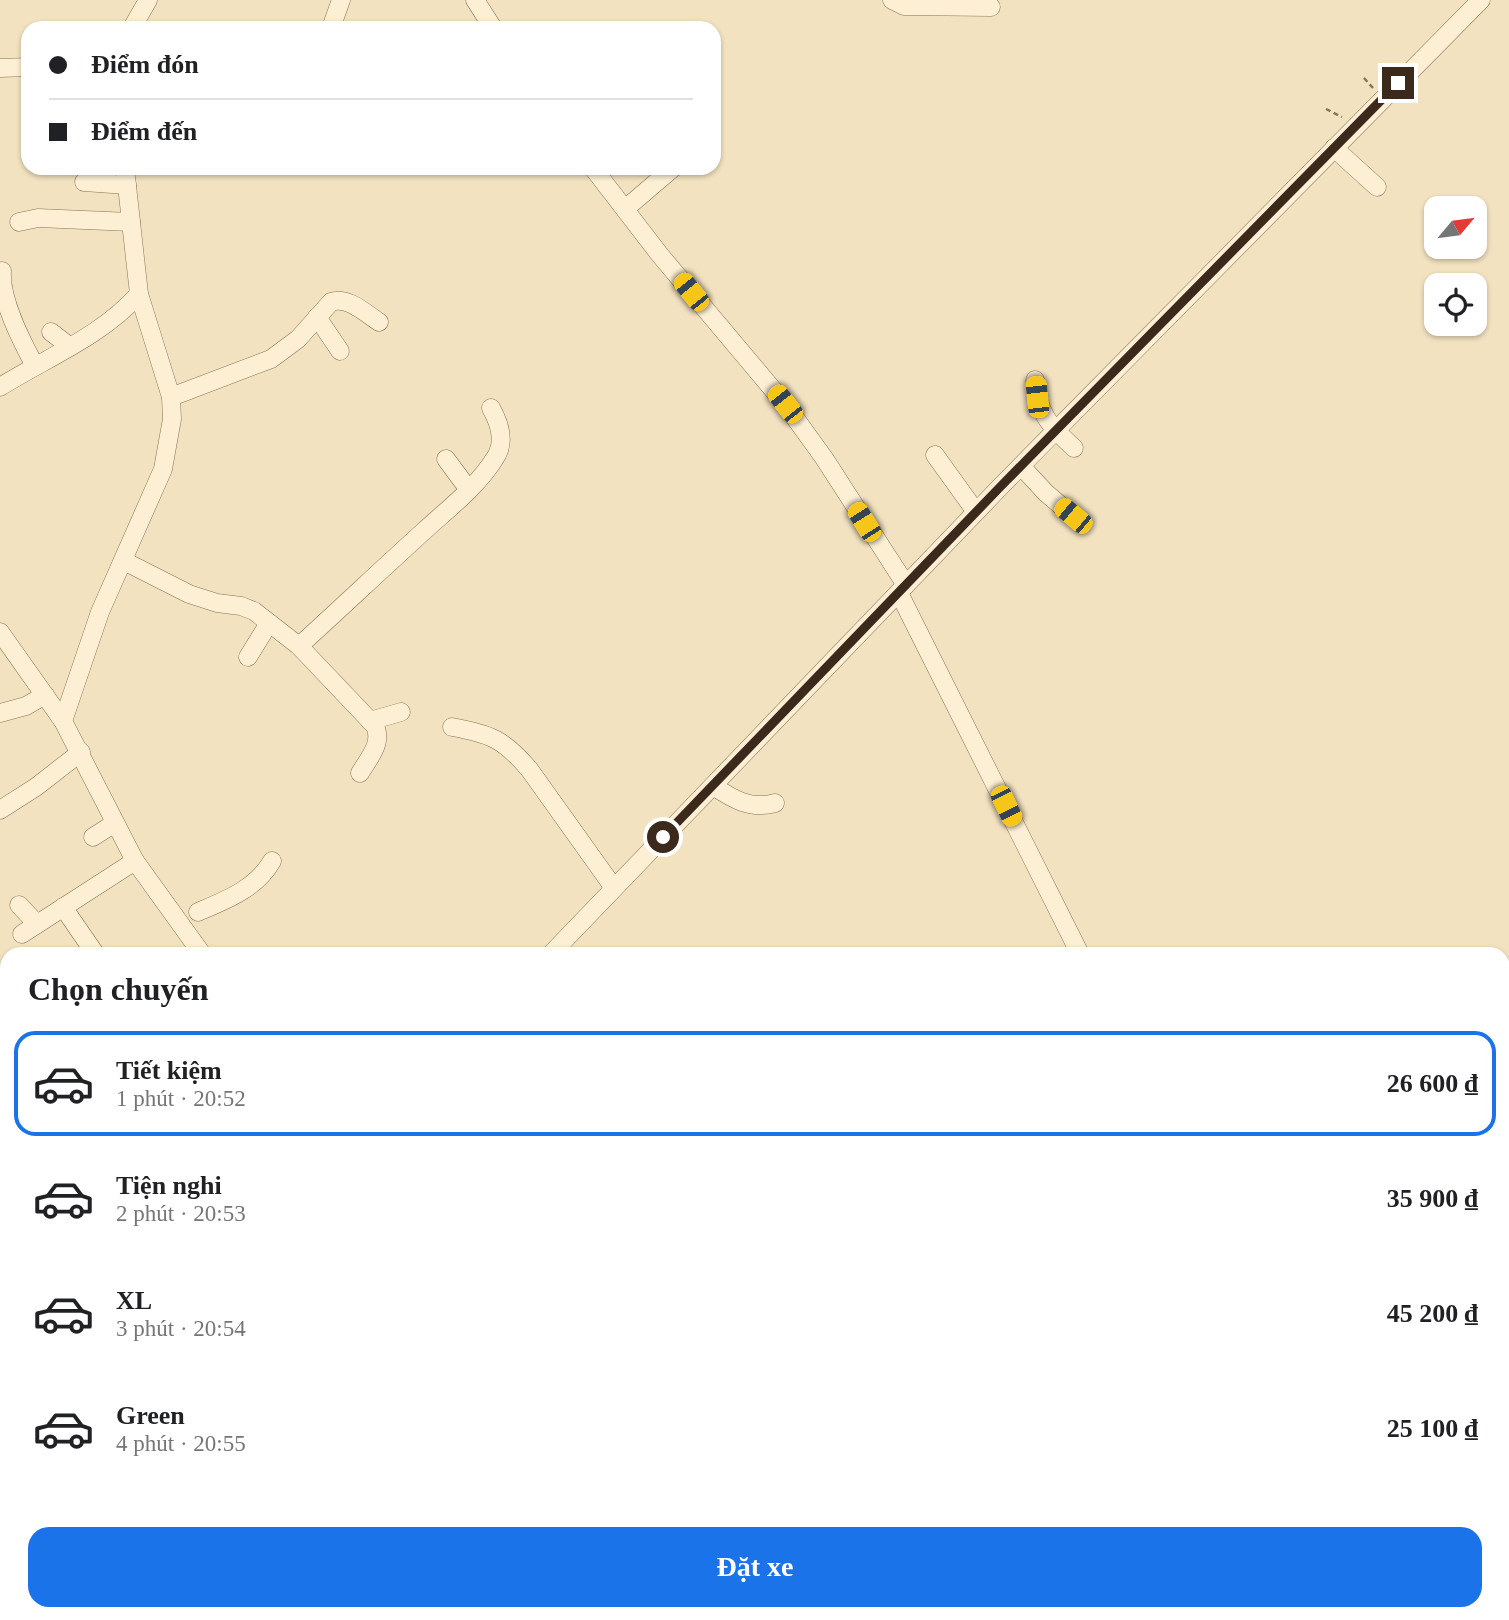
<!DOCTYPE html>
<html lang="vi">
<meta charset="utf-8">
<style>
:root{--surface:#fff;--page:#f6f6f6;--text:#202124;--muted:#757577;--line:#e0e0e0;--accent:#1a73e8}
body{margin:0;font-family:"Times New Roman",serif;background:var(--page);color:var(--text);height:100vh;display:flex;flex-direction:column;font-size:26px;white-space:nowrap}
*{box-sizing:border-box;margin:0}
p{font-size:23px;color:var(--muted)}
.icon{flex:none;width:38px;height:38px;fill:none;stroke:currentColor;stroke-width:2;stroke-linecap:round;stroke-linejoin:round}
.map{position:relative;flex:1;overflow:hidden}
.side{position:absolute;left:0px;top:947px;width:1510px;height:674px;display:flex;flex-direction:column;background:var(--surface);border-radius:21px 21px 0 0;box-shadow:0 2px 5px #0004}
.side>*{flex:none}
.banner{position:absolute;left:21px;top:21px;width:700px;height:154px;border-radius:21px;box-shadow:0 2px 5px #0004;display:grid;align-content:center;height:154px;padding:0 28px;background:var(--surface)}
.needle{width:46px;rotate:61deg}
.controls{position:absolute;left:1424px;top:196px;display:grid;gap:14px}
.controls a{display:grid;place-items:center;width:63px;height:63px;border-radius:14px;background:var(--surface);box-shadow:0 2px 5px #0004;font-size:35px}
.end{position:absolute;width:32px;height:32px;margin:-16px;border:9px solid #3b2a1c;background:#fff;box-shadow:0 0 0 4px #fff}
.from{border-radius:50%}
.car{position:absolute;width:21px;height:42px;margin:-21px -10px;border-radius:9px;box-shadow:0 0 5px 2px #0007;background:linear-gradient(#f5c518 24%,#345 0 40%,#f5c518 0 76%,#345 0 86%,#f5c518 0)}
.banner b{display:flex;align-items:center;gap:24px;height:66px;font-size:26px}
.banner b+b{border-top:2px solid var(--line)}
.banner i{width:18px;height:18px;background:var(--text)}
ul{padding:0;list-style:none}
li{display:flex;align-items:center;gap:21px;height:105px;margin:0 14px 10px;padding:0 14px;border:4px solid transparent;border-radius:21px}
li div{flex:1}
li b{display:block;font-size:26px}
li em{font-style:normal;font-weight:600}
li.current{border-color:var(--accent)}
li>.icon{width:63px;height:63px;stroke-width:1.5}
h2{padding:0 28px;font-size:32px;line-height:84px}
.cta{display:flex;gap:14px;margin-top:auto;padding:14px 28px}
.cta a{flex:1;height:80px;border-radius:21px;background:var(--accent);color:#fff;font-size:28px;font-weight:600;line-height:80px;text-align:center}
.map>svg:first-child{display:block}
.water{fill:#a3c3b9;stroke:#699287;stroke-width:2}
.lines{fill:none;stroke-linecap:round;stroke-linejoin:round}
.minor-casing{stroke:#8c7256;stroke-width:19}
.path{stroke:#8c7256;stroke-width:2.5;stroke-dasharray:5 3.5;stroke-linecap:butt}
.minor{stroke:#fcefd4;stroke-width:18}
.route{stroke:#3b2a1c;stroke-width:9}
</style>
<div class="map">
<svg width="1509" height="1620" viewBox="0 0 1509 1620">
<rect width="100%" height="100%" fill="#f2e2c0"/>
<g class="water">
<path d="M0,1254H7V1347L0,1340Z"/>
<path d="M96,1614H234L225,1620H94Z"/>
</g>
<g class="lines">
<defs>
<g id="minor">
<path d="M475,0L493,28"/>
<path d="M892,0L904,6L991,7"/>
<path d="M132,28L148,0"/>
<path d="M331,28L341,0"/>
<path d="M0,68L28,67"/>
<path d="M1334,148L1377,187"/>
<path d="M593,168L660,255L785,404L824,458L906,585"/>
<path d="M84,182L127,185"/>
<path d="M625,209L673,168"/>
<path d="M19,222L38,218L131,222"/>
<path d="M2,271C0,300 22,342 35,366"/>
<path d="M317,317L340,351"/>
<path d="M51,332L69,346"/>
<path d="M1035,380C1038,414 1050,426 1074,448"/>
<path d="M0,387C46,358 102,336 139,294"/>
<path d="M171,397L271,359L298,339L331,302C348,296 365,313 379,322"/>
<path d="M935,455L976,512"/>
<path d="M446,459L469,490"/>
<path d="M1021,466L1046,493L1073,516"/>
<path d="M124,561L189,594L217,603L241,606L254,611L299,646L375,726C383,743 369,758 360,773"/>
<path d="M899,593L1080,954"/>
<path d="M0,632L63,721L135,861L202,954"/>
<path d="M299,646C341,608 382,569 424,531C448,509 478,486 495,458C506,442 500,424 491,408"/>
<path d="M248,657L269,623"/>
<path d="M0,713L26,706L45,695"/>
<path d="M63,721L100,612L163,469L172,419L171,397L139,294L125,168"/>
<path d="M370,721L401,712"/>
<path d="M452,727C491,734 503,739 529,769L614,888"/>
<path d="M713,786C733,799 750,810 775,803"/>
<path d="M0,810L36,787L81,752"/>
<path d="M93,837L115,823"/>
<path d="M19,905L37,924"/>
<path d="M63,907L94,952"/>
<path d="M198,912C226,900 256,889 272,861"/>
<path d="M22,934L135,861"/>
<path d="M551,954L1002,485L1481,0"/>
<path d="M0,1162L7,1163"/>
<path d="M1503,1580L1509,1578"/>
<path d="M392,1614L393,1620"/>
<path d="M580,1614L583,1620"/>
</g>
</defs>
<use href="#minor" class="minor-casing"/>
<g class="path">
<path d="M1364,78L1373,88"/>
<path d="M1326,109L1342,117"/>
</g>
<use href="#minor" class="minor"/>
</g>
<g class="lines">
<path class="route" d="M663,837L1002,485L1398,83"/>
</g>
</svg>
<div class="controls">
<a><svg class="needle" viewBox="-14 -14 28 28"><path d="M0-13l5 13h-10z" fill="#e53935"/><path d="M0 13l5-13h-10z" fill="#757577"/></svg></a>
<a><svg class="icon" aria-label="locate" viewBox="0 0 24 24"><circle cx="12" cy="12" r="6"/><path d="M12 2v4M12 18v4M2 12h4M18 12h4"/></svg></a>
</div>
<i class="end from" style="left:663px;top:837px"></i>
<i class="end" style="left:1398px;top:83px"></i>
<i class="car" style="left:691px;top:292px;rotate:321deg"></i>
<i class="car" style="left:1037px;top:397px;rotate:354deg"></i>
<i class="car" style="left:785px;top:404px;rotate:322deg"></i>
<i class="car" style="left:1073px;top:516px;rotate:310deg"></i>
<i class="car" style="left:864px;top:522px;rotate:328deg"></i>
<i class="car" style="left:1006px;top:806px;rotate:154deg"></i>
<div class="banner">
<b><i class="from"></i>Điểm đón</b>
<b><i></i>Điểm đến</b>
</div>
<section class="side">
<h2>Chọn chuyến</h2>
<ul>
<li class="current"><svg class="icon" aria-label="car" viewBox="0 0 24 24"><path d="M5 17H2v-5l4-1 3-4h7l3 4 3 1v5h-3M9 17h6M6 11h13"/><circle cx="7" cy="17" r="2"/><circle cx="17" cy="17" r="2"/></svg><div><b>Tiết kiệm</b><p>1 phút · 20:52</p></div><em>26 600 ₫</em></li>
<li><svg class="icon" aria-label="car" viewBox="0 0 24 24"><path d="M5 17H2v-5l4-1 3-4h7l3 4 3 1v5h-3M9 17h6M6 11h13"/><circle cx="7" cy="17" r="2"/><circle cx="17" cy="17" r="2"/></svg><div><b>Tiện nghi</b><p>2 phút · 20:53</p></div><em>35 900 ₫</em></li>
<li><svg class="icon" aria-label="car" viewBox="0 0 24 24"><path d="M5 17H2v-5l4-1 3-4h7l3 4 3 1v5h-3M9 17h6M6 11h13"/><circle cx="7" cy="17" r="2"/><circle cx="17" cy="17" r="2"/></svg><div><b>XL</b><p>3 phút · 20:54</p></div><em>45 200 ₫</em></li>
<li><svg class="icon" aria-label="car" viewBox="0 0 24 24"><path d="M5 17H2v-5l4-1 3-4h7l3 4 3 1v5h-3M9 17h6M6 11h13"/><circle cx="7" cy="17" r="2"/><circle cx="17" cy="17" r="2"/></svg><div><b>Green</b><p>4 phút · 20:55</p></div><em>25 100 ₫</em></li>
</ul>
<div class="cta"><a>Đặt xe</a></div>
</section>
</div>
